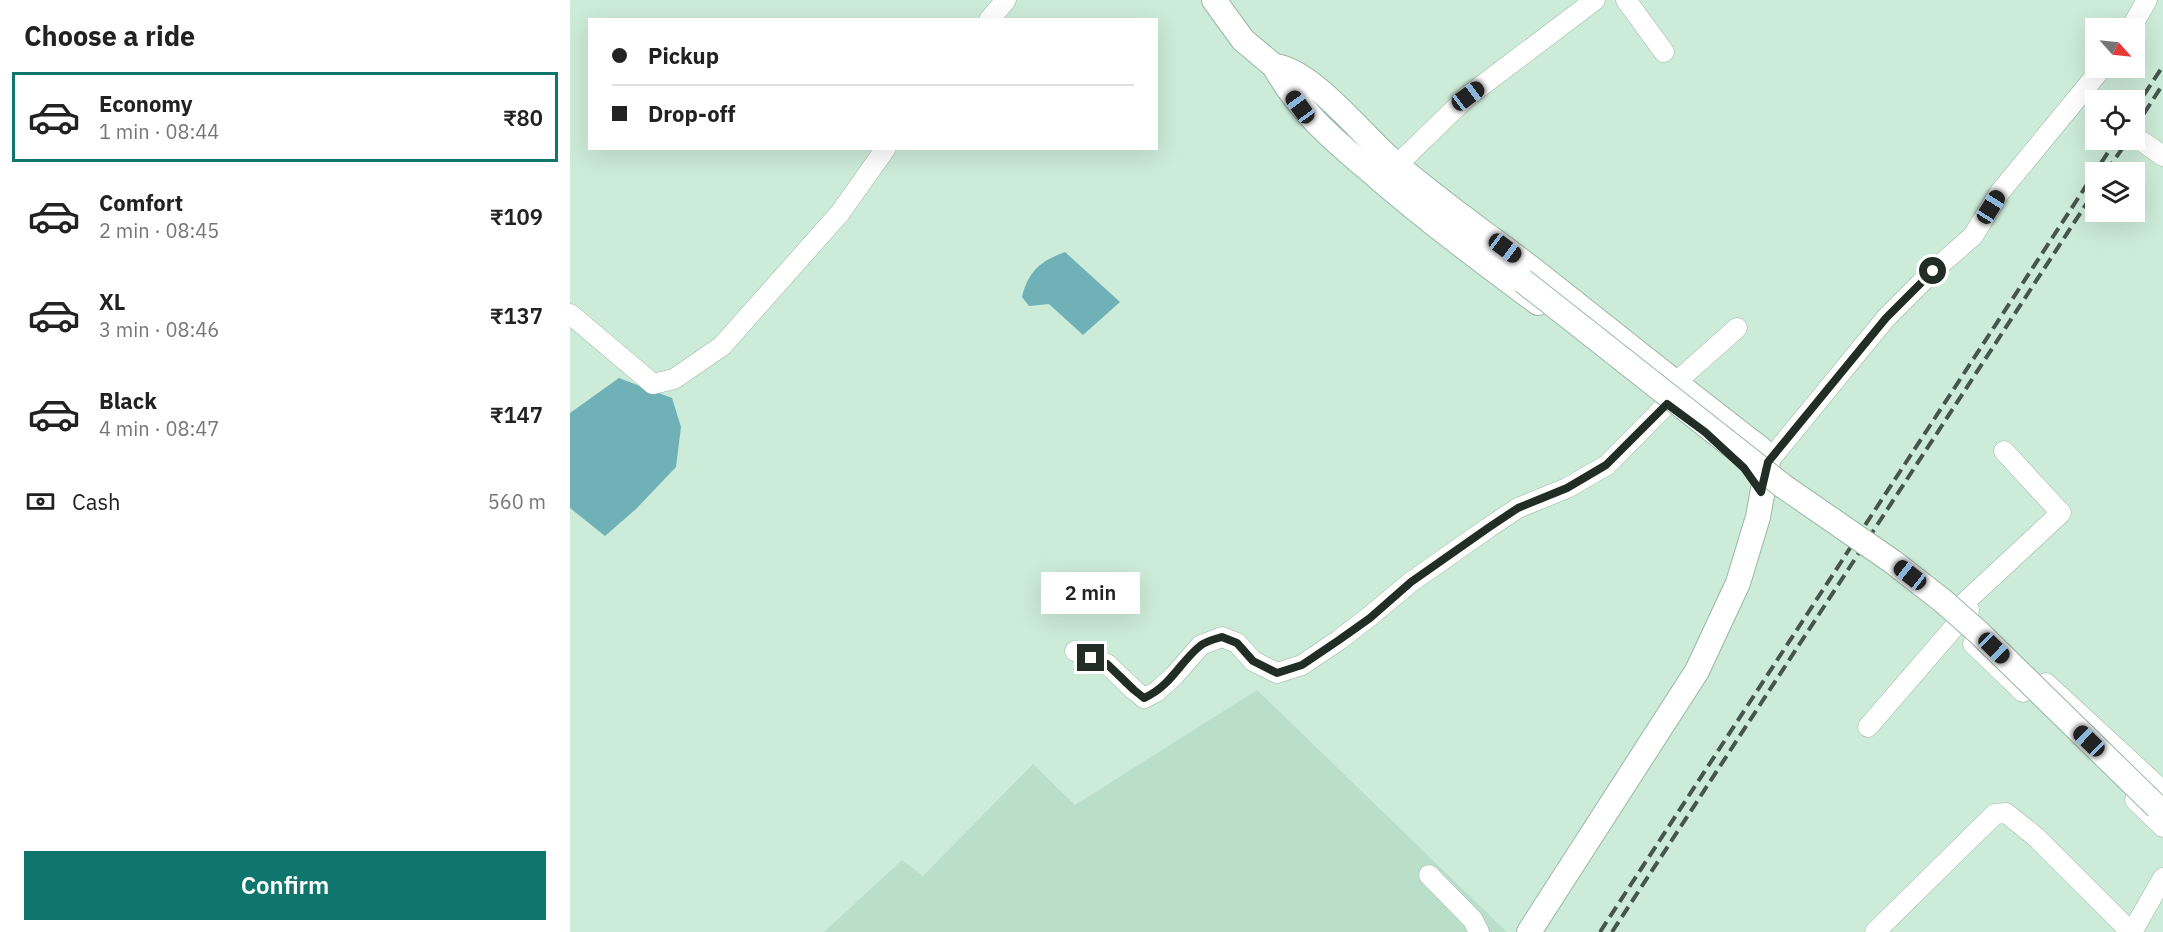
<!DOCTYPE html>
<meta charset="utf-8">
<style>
:root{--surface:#fff;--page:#f2f2f2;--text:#222;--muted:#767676;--line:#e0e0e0;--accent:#0f766e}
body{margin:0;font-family:"IBM Plex Sans",sans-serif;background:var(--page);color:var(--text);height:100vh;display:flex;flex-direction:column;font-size:22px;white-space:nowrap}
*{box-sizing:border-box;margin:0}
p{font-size:20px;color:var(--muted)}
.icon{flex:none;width:33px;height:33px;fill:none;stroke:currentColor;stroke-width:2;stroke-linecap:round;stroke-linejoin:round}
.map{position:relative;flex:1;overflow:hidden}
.drawer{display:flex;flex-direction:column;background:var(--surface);width:570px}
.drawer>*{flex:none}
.hud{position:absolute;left:18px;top:18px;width:570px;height:132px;border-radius:0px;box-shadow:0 6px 24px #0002;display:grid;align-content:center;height:132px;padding:0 24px;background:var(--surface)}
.needle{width:39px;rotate:117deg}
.tools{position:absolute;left:1515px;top:18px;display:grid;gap:12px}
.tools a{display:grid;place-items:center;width:60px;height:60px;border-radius:0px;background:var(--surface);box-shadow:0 6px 24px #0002;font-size:30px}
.end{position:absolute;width:27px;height:27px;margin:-14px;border:8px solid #212d26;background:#fff;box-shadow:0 0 0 3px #fff}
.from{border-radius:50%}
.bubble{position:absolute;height:42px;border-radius:0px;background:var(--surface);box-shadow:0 6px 24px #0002;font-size:20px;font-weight:600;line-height:42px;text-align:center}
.car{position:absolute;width:18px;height:36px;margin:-18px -9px;border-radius:8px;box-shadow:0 0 4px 2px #0007;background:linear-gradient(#222 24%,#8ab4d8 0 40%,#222 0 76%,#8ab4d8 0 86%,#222 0)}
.hud b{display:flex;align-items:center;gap:21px;height:57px;font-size:22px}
.hud b+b{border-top:2px solid var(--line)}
.hud i{width:15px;height:15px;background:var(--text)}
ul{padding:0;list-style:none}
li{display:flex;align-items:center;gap:18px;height:90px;margin:0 12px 9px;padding:0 12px;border:3px solid transparent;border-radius:0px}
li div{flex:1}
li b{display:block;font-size:22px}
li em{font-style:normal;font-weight:600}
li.selected{border-color:var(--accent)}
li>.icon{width:54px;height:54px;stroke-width:1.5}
h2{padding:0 24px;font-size:27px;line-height:72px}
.pay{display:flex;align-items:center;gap:15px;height:66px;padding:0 24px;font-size:22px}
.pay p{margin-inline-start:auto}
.cta{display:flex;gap:12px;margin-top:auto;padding:12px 24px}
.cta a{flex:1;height:69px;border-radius:0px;background:var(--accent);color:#fff;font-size:24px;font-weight:600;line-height:69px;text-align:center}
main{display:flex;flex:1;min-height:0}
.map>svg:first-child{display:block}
.built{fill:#badfc9}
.water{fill:#70b1b8}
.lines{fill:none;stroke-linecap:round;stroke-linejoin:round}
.minor-casing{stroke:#99b6a5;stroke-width:21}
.major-casing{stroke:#99b6a5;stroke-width:26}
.minor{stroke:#fff;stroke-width:20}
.major{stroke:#fff;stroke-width:24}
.rail{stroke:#46564d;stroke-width:4;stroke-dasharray:12 6;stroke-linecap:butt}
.major-bridge-casing{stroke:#99b6a5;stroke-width:26;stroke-linecap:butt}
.major-bridge{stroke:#fff;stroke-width:24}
.route{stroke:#212d26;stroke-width:8}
</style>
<main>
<section class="drawer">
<h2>Choose a ride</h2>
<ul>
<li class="selected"><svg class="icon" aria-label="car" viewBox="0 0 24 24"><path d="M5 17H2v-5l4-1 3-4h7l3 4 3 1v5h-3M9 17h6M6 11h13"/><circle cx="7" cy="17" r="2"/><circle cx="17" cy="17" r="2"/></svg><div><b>Economy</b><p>1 min · 08:44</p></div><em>₹80</em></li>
<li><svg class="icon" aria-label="car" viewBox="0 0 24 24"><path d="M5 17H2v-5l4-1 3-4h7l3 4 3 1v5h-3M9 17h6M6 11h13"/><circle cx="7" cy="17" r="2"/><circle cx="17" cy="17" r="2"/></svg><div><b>Comfort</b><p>2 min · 08:45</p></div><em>₹109</em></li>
<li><svg class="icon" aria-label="car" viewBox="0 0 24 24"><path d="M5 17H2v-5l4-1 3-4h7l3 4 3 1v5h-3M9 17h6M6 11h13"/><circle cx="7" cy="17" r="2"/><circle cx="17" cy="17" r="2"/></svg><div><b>XL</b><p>3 min · 08:46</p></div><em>₹137</em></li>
<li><svg class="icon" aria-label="car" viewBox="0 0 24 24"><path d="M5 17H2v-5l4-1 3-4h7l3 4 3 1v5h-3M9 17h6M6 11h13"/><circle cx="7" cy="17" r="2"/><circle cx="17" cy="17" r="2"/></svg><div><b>Black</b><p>4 min · 08:47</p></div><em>₹147</em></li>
</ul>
<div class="pay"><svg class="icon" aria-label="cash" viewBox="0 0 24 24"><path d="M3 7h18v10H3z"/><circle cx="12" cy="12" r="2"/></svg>Cash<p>560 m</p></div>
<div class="cta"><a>Confirm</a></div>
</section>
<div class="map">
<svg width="1593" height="932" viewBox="0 0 1593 932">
<rect width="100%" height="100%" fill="#cdebd9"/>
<path class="built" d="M687,690L937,932H254L332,860L353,876L463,764L505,805Z"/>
<g class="water">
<path d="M495,252L550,302L513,335L479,304L459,306L452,297C458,272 470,261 495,252Z"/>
<path d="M49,378L102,398L111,427L106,467L66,509L35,536L0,508V413Z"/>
</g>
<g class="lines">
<defs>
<g id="minor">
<path d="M1056,0L1094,52"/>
<path d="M419,20L436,0"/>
<path d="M1561,28L1577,0"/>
<path d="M1573,142L1593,156"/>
<path d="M827,165L898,96L1025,0"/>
<path d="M0,314L83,384L104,379L152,346L270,213L316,148"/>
<path d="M1198,462L1316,318L1363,271L1403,236L1430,192L1532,68"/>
<path d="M1392,605L1491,513L1434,451"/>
<path d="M1403,644L1453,692"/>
<path d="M505,651L537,664L564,690L574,698L586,692L604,676L631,645L652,637L667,643L683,661L707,673L732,665L769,640L799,617L841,582L918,528L948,508L997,488L1037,465L1097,404L1113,376L1167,328"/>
<path d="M1476,683L1593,791"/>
<path d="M1298,727L1399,610"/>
<path d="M1565,800L1593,827"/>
<path d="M859,875L903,920L909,932"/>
<path d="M1305,932L1425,814L1436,813L1467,838L1561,932"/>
<path d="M1562,932L1593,878"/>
</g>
<g id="major">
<path d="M644,0L673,40L716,76"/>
<path d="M704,66C740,69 791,133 819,158C865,199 917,234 966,272C1041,331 1115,391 1191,449L1198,462L1188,517L1168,583L1127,671L959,932"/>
<path d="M704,66C730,113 766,142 806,176C858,221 913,262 968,303"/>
</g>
</defs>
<use href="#minor" class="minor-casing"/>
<use href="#major" class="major-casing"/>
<use href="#minor" class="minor"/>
<use href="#major" class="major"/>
<g class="rail">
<path d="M1564,110L1593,66"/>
<path d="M1564,129L1593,84"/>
<path d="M1536,172L1558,140"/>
<path d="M1030,932L1546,140"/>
<path d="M1042,932L1526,189"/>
</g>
<defs>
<path id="major-bridge" d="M953,281L1213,486L1323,562L1373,601L1408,632L1587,807"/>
</defs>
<use href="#major-bridge" class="major-bridge-casing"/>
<use href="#major-bridge" class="major-bridge"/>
</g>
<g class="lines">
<path class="route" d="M521,658L537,664L564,690L574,698C601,686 609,663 630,646C636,641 645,639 652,637L667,643L683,661L707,673L732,665L769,640L800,618L841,582L918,528L948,508L997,488L1036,465L1097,404L1135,432L1174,468L1191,492L1198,462L1316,318L1363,271"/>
</g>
</svg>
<div class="tools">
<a><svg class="needle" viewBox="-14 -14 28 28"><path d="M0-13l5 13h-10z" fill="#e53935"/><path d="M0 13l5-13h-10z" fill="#767676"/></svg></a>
<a><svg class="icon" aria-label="locate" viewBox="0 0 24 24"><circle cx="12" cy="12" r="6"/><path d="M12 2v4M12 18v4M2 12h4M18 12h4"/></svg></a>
<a><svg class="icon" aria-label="layers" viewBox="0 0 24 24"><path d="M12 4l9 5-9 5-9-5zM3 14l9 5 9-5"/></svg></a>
</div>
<i class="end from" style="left:1363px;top:271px"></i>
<i class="end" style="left:521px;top:658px"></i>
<div class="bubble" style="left:471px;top:572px;width:99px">2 min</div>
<i class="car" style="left:898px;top:96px;rotate:53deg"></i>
<i class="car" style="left:730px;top:107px;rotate:324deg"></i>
<i class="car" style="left:1421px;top:207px;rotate:32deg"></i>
<i class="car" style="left:935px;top:248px;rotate:127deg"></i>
<i class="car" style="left:1340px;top:575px;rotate:308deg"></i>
<i class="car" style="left:1424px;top:648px;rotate:134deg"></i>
<i class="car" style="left:1519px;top:741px;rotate:314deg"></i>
<div class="hud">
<b><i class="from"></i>Pickup</b>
<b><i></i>Drop-off</b>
</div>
</div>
</main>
